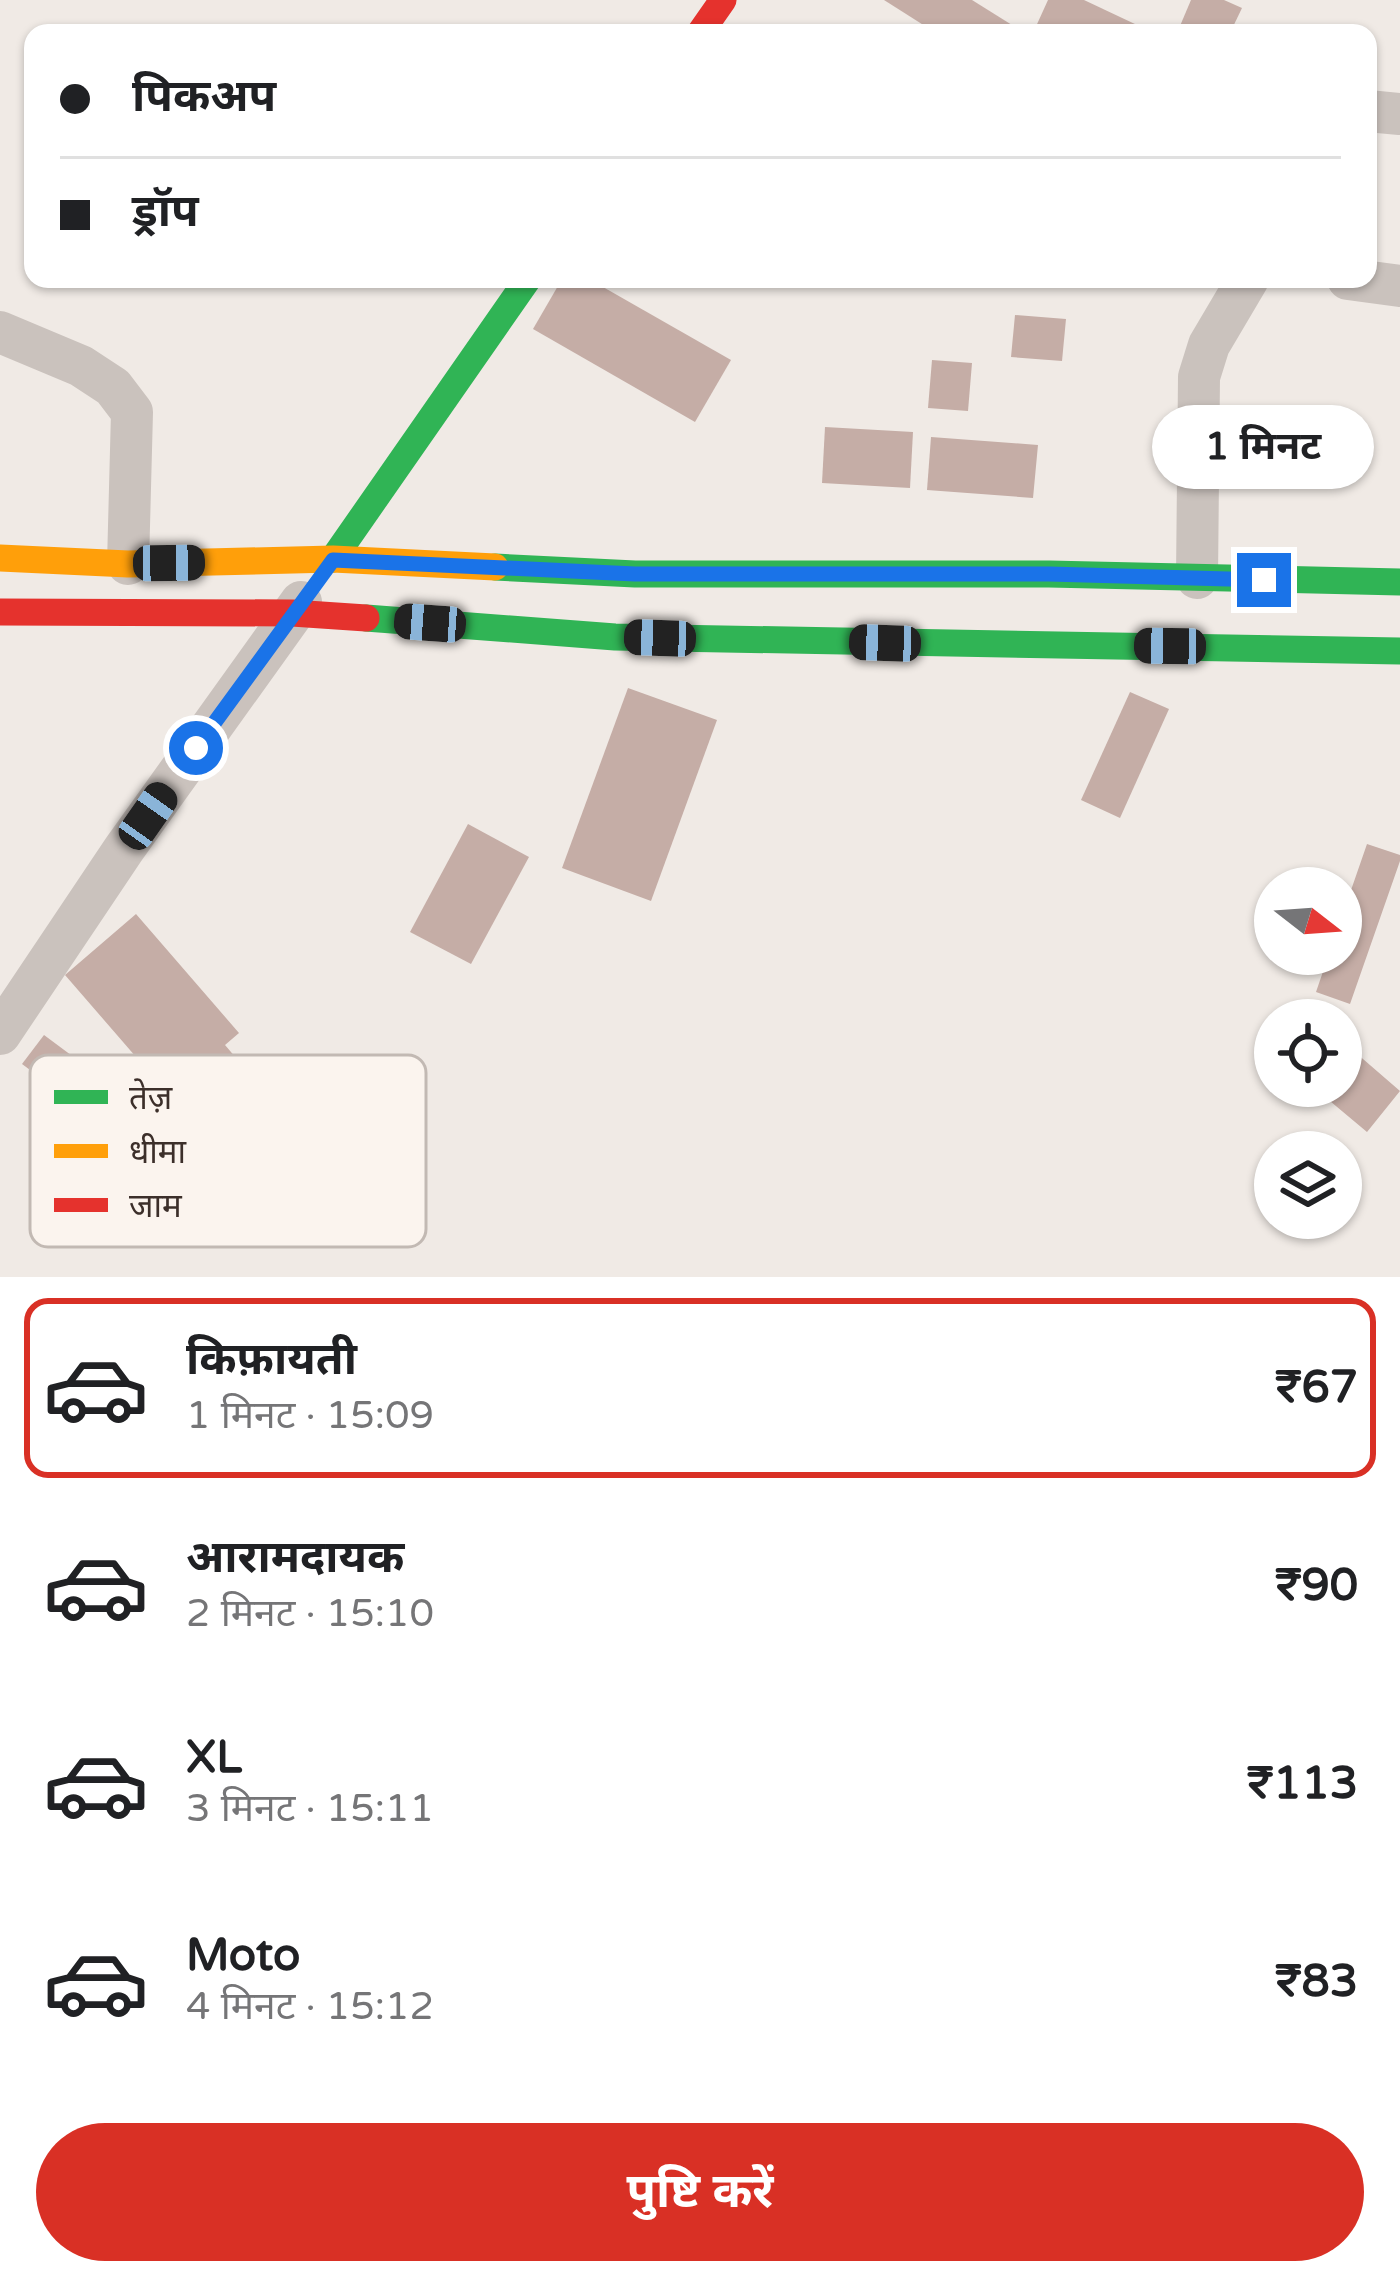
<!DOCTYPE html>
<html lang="hi">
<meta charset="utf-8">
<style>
:root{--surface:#fff;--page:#f2f2f2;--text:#202124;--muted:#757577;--line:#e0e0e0;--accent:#d93025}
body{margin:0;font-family:"Varela Round","Noto Sans Devanagari",sans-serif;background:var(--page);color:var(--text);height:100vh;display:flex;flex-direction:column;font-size:45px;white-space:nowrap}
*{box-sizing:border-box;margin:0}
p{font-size:39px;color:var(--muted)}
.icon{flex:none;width:66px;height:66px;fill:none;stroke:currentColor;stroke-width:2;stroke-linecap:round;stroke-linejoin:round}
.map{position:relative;height:1277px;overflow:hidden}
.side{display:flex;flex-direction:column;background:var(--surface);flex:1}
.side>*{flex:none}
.hud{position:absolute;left:24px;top:24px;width:1353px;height:264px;border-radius:24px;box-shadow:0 3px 9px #0004;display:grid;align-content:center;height:264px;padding:0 36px;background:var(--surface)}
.needle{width:78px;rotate:107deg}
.tools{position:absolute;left:1254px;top:867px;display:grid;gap:24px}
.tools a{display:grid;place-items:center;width:108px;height:108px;border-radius:50%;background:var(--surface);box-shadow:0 3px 9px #0004;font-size:60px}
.end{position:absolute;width:54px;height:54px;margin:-27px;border:15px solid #1a73e8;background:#fff;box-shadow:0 0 0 6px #fff}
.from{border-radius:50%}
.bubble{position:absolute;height:84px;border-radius:42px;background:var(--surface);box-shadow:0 3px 9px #0004;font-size:39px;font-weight:700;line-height:84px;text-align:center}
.car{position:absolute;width:36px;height:72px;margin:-36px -18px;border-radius:15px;box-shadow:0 0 9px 3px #0007;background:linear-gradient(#222 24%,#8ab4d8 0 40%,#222 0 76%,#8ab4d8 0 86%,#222 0)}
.hud b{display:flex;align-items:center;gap:42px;height:114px;font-size:45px}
.hud b+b{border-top:3px solid var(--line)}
.hud i{width:30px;height:30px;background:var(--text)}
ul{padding:21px 0 0;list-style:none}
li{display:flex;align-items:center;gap:36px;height:180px;margin:0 24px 18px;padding:0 12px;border:6px solid transparent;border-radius:24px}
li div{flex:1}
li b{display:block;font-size:45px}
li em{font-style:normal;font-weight:700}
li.selected{border-color:var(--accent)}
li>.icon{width:108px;height:108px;stroke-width:1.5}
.cta{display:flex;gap:24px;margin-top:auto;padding:24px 36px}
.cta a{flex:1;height:138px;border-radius:72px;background:var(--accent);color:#fff;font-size:48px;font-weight:700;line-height:138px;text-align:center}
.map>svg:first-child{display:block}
.building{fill:#c5ada6}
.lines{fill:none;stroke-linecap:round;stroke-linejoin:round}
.street{stroke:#cac2bd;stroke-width:42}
.fast{stroke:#30b455;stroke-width:27}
.slow{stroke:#ff9f0a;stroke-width:27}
.jam{stroke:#e5322d;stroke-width:27}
.route{stroke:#1a73e8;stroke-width:15}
.key{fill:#fbf4ee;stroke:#c2b9b3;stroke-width:3}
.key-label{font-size:33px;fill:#3c2f2a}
</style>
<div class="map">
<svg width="1400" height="1277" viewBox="0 0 1400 1277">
<rect width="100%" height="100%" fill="#f0eae5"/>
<g class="building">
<path d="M884,0H972L1025,33H936Z"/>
<path d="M1048,0H1084L1154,33H1033Z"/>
<path d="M1191,0H1224L1242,8L1230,33H1177Z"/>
<path d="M562,279H589L731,360L695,422L533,329Z"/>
<path d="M1015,315L1066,319L1062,361L1011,357Z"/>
<path d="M932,360L972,363L968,411L928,408Z"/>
<path d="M1258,406L1329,410L1326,468L1255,464Z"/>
<path d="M825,427L913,432L910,488L822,483Z"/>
<path d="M931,437L1038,445L1033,498L927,490Z"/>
<path d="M628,688L717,720L651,901L562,868Z"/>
<path d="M1130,692L1169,709L1120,818L1081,800Z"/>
<path d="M468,824L529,857L471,964L410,932Z"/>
<path d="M1367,844L1400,855V861L1350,1004L1316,992L1329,954H1341V919Z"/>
<path d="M136,914L239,1033L225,1045L296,1128L240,1177L65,975Z"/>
<path d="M44,1035L173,1131L151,1160L22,1064Z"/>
<path d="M1341,1040L1400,1091L1367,1132L1312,1086H1341Z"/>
</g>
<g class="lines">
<g class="street">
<path d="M1368,111L1400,114"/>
<path d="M1348,279L1400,286"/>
<path d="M0,332L81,366L113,387L132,412L128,564"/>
<path d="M1197,578L1199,377L1209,345L1248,279"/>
<path d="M0,1034L124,849L301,602"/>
</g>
<g class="fast">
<path d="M333,559L528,279"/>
<path d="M495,567L635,574H1049L1400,582"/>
<path d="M366,618L615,637L1400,651"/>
</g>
<path class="slow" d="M0,558L128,564L333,559L495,567"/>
<g class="jam">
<path d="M700,33L723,0"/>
<path d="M0,612L292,613L366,618"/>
</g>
</g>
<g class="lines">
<path class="route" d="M196,748L333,560L635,574H1049L1264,580"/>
</g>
<rect x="30" y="1055" width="396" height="192" rx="18" class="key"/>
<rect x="54" y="1090" width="54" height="14" fill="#30b455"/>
<rect x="54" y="1144" width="54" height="14" fill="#ff9f0a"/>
<rect x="54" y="1198" width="54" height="14" fill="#e5322d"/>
<g class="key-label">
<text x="129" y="1109">तेज़</text>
<text x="129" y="1163">धीमा</text>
<text x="129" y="1217">जाम</text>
</g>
</svg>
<div class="tools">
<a><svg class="needle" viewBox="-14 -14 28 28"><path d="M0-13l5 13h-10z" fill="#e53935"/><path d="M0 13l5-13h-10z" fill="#757577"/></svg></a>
<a><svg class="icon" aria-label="locate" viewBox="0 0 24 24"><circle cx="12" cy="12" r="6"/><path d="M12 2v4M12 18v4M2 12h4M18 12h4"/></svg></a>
<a><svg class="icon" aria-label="layers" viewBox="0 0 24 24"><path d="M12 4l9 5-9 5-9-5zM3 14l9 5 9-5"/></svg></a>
</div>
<i class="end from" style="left:196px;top:748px"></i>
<i class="end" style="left:1264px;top:580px"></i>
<div class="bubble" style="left:1152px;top:405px;width:222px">1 मिनट</div>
<i class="car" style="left:169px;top:563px;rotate:89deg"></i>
<i class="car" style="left:430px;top:623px;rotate:274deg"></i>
<i class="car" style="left:660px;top:638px;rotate:272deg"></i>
<i class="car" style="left:885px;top:643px;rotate:272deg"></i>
<i class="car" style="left:1170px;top:646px;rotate:271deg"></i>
<i class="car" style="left:148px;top:816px;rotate:35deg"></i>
<div class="hud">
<b><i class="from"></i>पिकअप</b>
<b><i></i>ड्रॉप</b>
</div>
</div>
<section class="side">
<ul>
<li class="selected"><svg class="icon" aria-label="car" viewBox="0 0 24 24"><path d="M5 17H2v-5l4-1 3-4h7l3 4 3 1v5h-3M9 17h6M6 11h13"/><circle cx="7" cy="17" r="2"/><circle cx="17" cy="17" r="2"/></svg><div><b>किफ़ायती</b><p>1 मिनट · 15:09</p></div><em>₹67</em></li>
<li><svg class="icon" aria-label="car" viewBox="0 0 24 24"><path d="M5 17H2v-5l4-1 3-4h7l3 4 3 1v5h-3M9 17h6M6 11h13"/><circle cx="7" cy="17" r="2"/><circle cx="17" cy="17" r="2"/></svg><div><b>आरामदायक</b><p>2 मिनट · 15:10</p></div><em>₹90</em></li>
<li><svg class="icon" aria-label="car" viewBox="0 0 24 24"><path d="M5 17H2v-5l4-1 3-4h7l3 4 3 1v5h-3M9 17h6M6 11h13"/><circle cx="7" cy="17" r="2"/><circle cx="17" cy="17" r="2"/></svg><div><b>XL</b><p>3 मिनट · 15:11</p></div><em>₹113</em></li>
<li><svg class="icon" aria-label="car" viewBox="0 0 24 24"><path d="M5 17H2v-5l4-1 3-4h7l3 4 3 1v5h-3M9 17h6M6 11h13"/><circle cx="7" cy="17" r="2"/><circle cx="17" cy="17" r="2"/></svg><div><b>Moto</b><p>4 मिनट · 15:12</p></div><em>₹83</em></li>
</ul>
<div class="cta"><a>पुष्टि करें</a></div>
</section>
